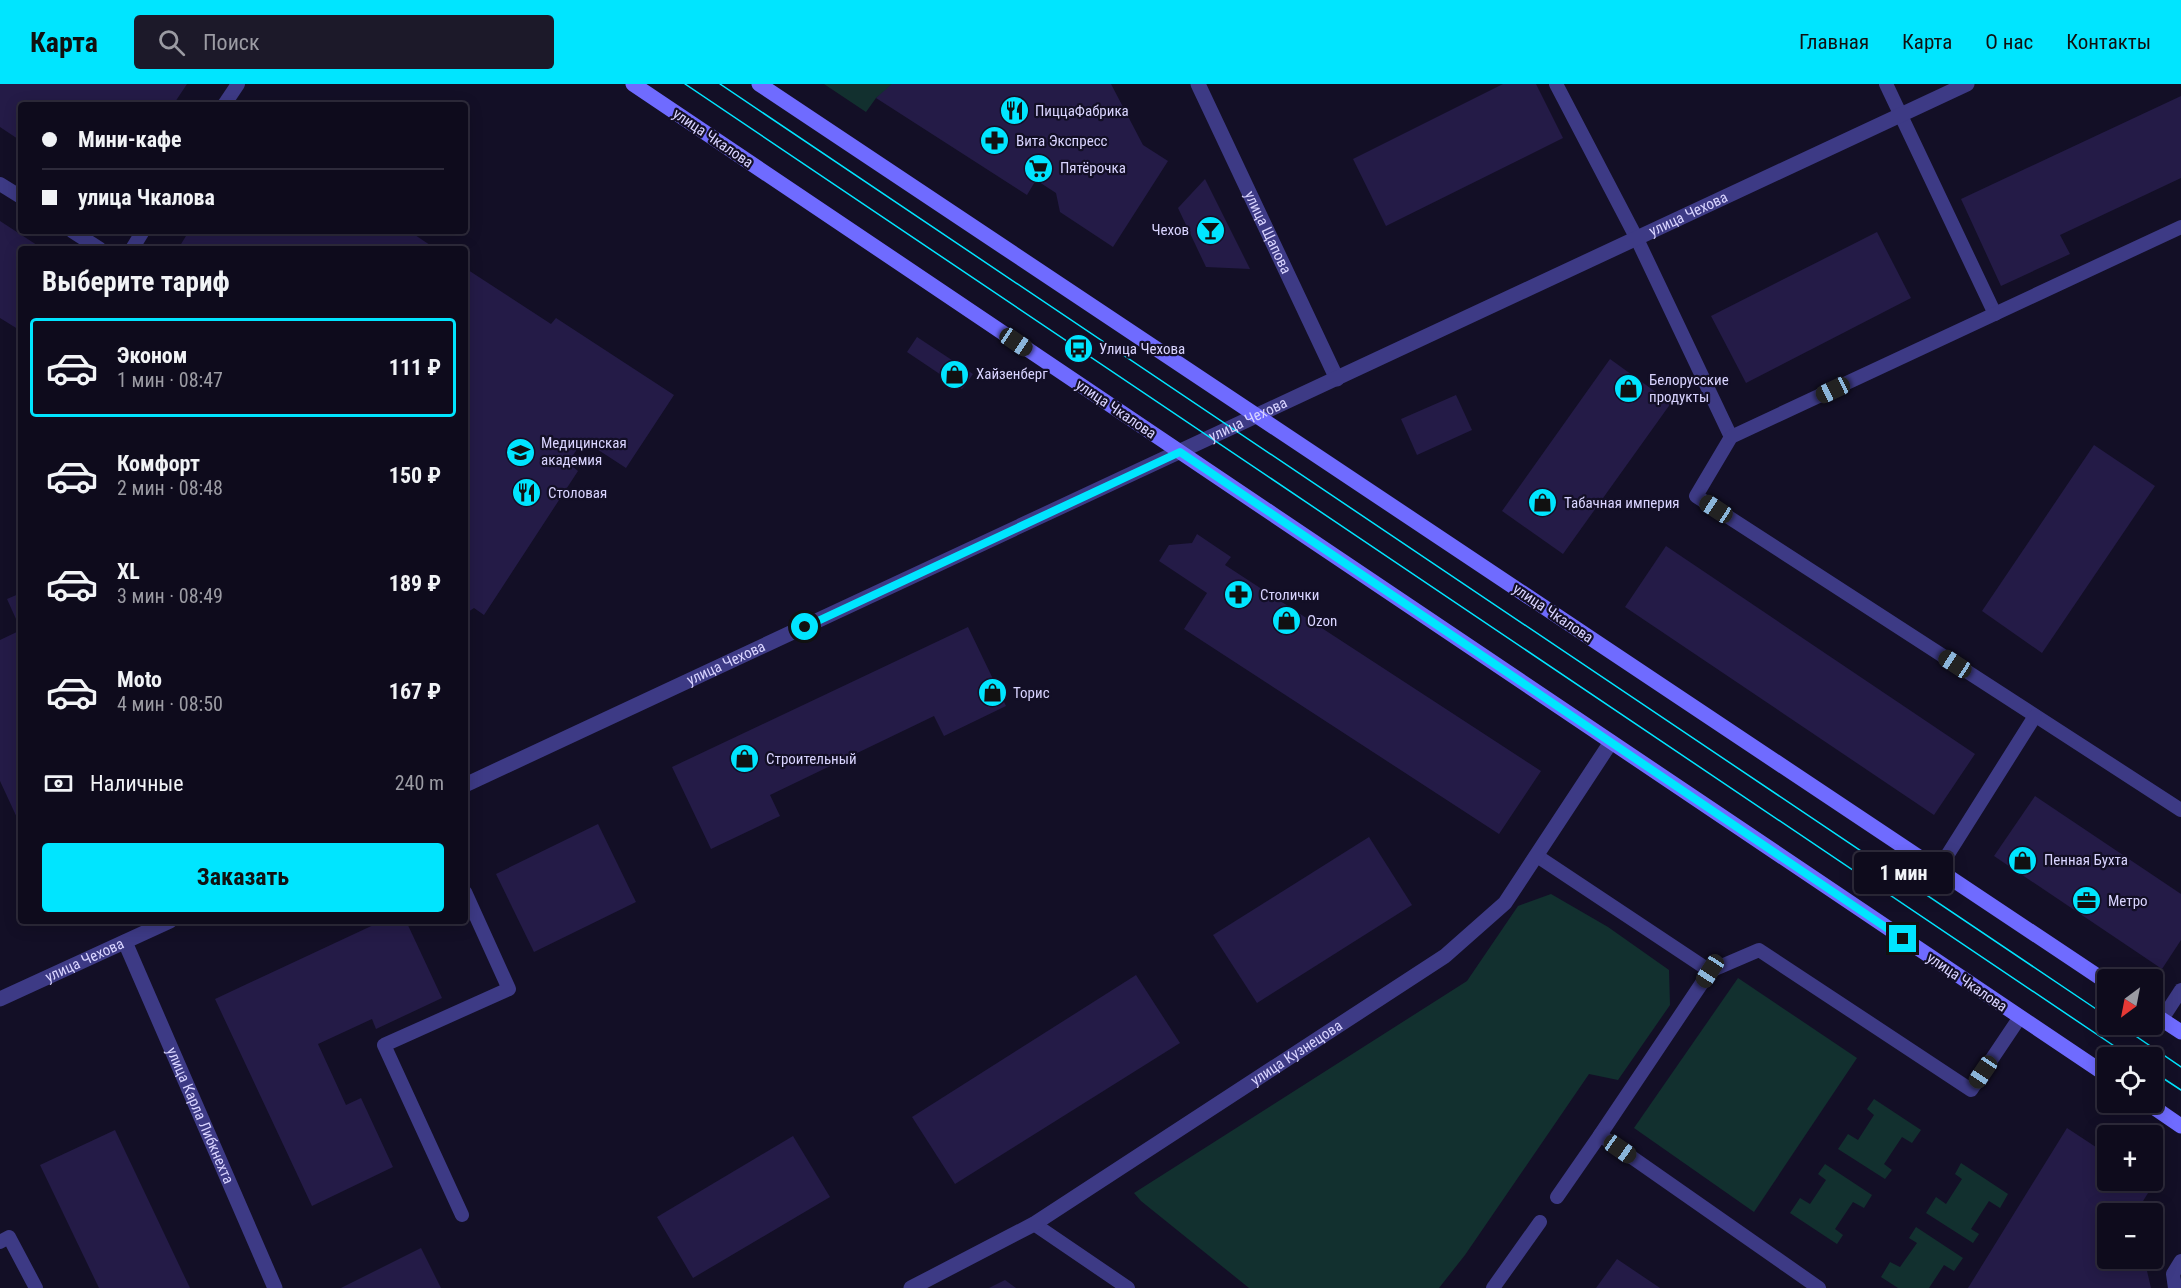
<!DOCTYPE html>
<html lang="ru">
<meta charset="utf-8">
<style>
:root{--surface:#0e0b1c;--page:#1c1929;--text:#f1f3f6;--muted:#9b9ba3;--line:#2e2b3b;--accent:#00e5ff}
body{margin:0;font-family:"Roboto Condensed",sans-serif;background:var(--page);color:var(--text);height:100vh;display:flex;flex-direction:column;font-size:22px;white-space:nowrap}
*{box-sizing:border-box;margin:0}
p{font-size:20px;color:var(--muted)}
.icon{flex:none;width:33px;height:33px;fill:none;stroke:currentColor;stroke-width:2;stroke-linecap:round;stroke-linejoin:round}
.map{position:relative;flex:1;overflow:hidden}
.panel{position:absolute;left:18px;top:162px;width:450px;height:678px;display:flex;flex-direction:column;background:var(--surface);border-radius:6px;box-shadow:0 3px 15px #0003,0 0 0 2px var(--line)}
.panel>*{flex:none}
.hud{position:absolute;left:18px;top:18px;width:450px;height:132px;border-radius:6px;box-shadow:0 3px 15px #0003,0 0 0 2px var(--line);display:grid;align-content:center;height:132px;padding:0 24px;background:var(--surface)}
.needle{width:39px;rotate:212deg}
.buttons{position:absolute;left:2097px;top:885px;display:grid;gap:12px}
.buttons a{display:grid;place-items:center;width:66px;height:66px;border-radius:6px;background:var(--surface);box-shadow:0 3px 15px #0003,0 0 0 2px var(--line);font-size:30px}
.end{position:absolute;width:27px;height:27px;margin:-14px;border:8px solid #00e5ff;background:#111;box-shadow:0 0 0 3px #111}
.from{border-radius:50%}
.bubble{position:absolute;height:42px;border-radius:6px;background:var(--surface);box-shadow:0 3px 15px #0003,0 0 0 2px var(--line);font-size:20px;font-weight:700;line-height:42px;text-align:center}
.car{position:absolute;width:18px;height:36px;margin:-18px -9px;border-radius:8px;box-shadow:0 0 4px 2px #0007;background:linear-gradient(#222 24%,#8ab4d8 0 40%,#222 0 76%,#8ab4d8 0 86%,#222 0)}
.hud b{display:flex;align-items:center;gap:21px;height:57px;font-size:22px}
.hud b+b{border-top:2px solid var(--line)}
.hud i{width:15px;height:15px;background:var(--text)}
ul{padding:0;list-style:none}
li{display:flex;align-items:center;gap:18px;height:99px;margin:0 12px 9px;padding:0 12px;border:3px solid transparent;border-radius:6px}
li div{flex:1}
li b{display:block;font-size:22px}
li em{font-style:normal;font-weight:700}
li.selected{border-color:var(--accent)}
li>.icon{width:54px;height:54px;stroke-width:1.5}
h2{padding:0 24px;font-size:27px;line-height:72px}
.pay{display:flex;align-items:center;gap:15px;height:66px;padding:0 24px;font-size:22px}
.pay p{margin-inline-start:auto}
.action{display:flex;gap:12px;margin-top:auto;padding:12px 24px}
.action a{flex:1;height:69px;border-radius:6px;background:var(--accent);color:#111;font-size:24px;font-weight:700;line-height:69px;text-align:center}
header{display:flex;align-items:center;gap:36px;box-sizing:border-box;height:84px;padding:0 30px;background:var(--accent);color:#111}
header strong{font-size:28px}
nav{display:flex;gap:33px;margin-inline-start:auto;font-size:21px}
.search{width:420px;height:54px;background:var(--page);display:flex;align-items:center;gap:15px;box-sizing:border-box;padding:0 21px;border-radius:6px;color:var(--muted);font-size:22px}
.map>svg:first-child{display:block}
.green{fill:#12302f}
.building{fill:#241b47}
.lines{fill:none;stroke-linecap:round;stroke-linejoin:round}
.service{stroke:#3d3a85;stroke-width:14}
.minor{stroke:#3d3a85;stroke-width:15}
.tertiary{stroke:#3d3a85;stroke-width:15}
.secondary{stroke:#6f6bff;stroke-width:15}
.tram{stroke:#00e5ff;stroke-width:1.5}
.route{stroke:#00e5ff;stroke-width:8}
.labels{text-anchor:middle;stroke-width:4.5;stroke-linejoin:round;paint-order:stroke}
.poi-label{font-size:15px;fill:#d9d4ff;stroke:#130f26;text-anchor:start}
.street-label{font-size:15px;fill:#d9d4ff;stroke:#130f26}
</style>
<header>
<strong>Карта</strong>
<div class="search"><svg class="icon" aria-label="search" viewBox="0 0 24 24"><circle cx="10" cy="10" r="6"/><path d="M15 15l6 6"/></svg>Поиск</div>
<nav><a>Главная</a><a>Карта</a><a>О нас</a><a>Контакты</a></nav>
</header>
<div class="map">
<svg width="2181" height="1204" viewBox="0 0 2181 1204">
<rect width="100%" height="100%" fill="#130f26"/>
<g class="green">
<path d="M824,0H895L876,14L866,28Z"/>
<path d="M1551,810L1608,843L1669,886L1670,921L1618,996L1589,990L1465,1171L1439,1204H1249L1141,1117L1134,1109L1467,897L1518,822Z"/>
<path d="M1738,894L1857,974L1754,1128L1634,1044Z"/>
<path d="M1874,1015L1921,1046L1912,1059L1902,1053L1884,1080L1892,1086L1885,1095L1838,1065L1848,1050L1858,1056L1874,1031L1867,1025Z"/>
<path d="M1961,1079L2008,1110L2000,1124L1989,1117L1971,1145L1979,1150L1973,1159L1926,1129L1936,1113L1946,1120L1962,1095L1955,1090Z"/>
<path d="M1825,1080L1872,1111L1864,1124L1853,1118L1835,1145L1843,1151L1837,1160L1790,1129L1800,1114L1810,1120L1826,1096L1818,1090Z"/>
<path d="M1916,1143L1963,1174L1954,1187L1944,1181L1929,1204H1898L1881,1193L1890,1178L1900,1183L1917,1159L1909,1154Z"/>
</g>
<g class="building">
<path d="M0,0H187L173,21H21V57L0,43Z"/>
<path d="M892,0H1111L1143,61L1168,77L1113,163L1060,128L1056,109L1036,96L1027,111L876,14Z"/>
<path d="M1503,0H1536L1563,54L1386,142L1353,75Z"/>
<path d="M2181,12V94L2060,151L2070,170L2001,202L1961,115Z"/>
<path d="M1205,95L1250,185L1206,183L1178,124Z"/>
<path d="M0,137L43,165H21V247L0,234Z"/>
<path d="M189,147H409L436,165H178Z"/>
<path d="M1877,148L1911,214L1746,299L1711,232Z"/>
<path d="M465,184L551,240L556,234L674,311L626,384L583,356L568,379L578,387L484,531L474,524L465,530Z"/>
<path d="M917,253L973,290L962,305L907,268Z"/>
<path d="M1610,275L1671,319L1563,470L1502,427Z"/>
<path d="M1456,311L1472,346L1417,371L1401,335Z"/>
<path d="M2094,361L2155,402L2042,569L1982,527Z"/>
<path d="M1197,450L1231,473L1225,481L1541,687L1499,750L1184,545L1207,509L1159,477L1169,461L1192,459Z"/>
<path d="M1666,462L1975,670L1934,731L1625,523Z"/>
<path d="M21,509V738H19L0,697V556L21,546L7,515Z"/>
<path d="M968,543L1006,622L944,652L934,632L770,711L780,732L711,765L672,683Z"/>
<path d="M2035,712L2181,810V856L2162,885L1994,772Z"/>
<path d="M598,740L636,818L534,868L496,790Z"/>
<path d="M1369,753L1412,821L1257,919L1213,851Z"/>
<path d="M382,837H406L442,914L376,945L372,935L318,960L346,1021L361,1014L393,1083L312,1122L215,915Z"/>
<path d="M1136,891L1180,959L955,1100L912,1033Z"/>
<path d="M2067,1044L2108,1071V1096H2146L2153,1101L2135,1130H2108V1174H2144L2151,1204H1968Z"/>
<path d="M115,1046L190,1204H99L40,1081Z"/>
<path d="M793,1052L830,1113L693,1194L657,1133Z"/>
<path d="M421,1164L441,1204H341Z"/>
<path d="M1617,1175L1660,1204H1596Z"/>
<path d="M1005,1196L1016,1204H989Z"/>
</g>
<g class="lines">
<g class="service">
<path d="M1556,0L1637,155L1731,353"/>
<path d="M1886,0L1995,230"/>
<path d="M224,21L238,0"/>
<path d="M0,100L21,113"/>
<path d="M2181,143L1731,353L1696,412L2181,726"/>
<path d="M72,147L100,165"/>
<path d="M132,165L143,147"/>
<path d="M1537,772L1710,887L1759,866L1971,1006L2020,933"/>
<path d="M1938,786L2035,632"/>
<path d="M2162,935L2181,906"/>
<path d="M1600,1051L1710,887"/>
<path d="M1557,1113L1600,1051L1819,1204"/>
<path d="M462,1131L384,961L509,905L465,808"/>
<path d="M1034,1140L1128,1204"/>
<path d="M0,1158L9,1153L36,1204"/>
<path d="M1493,1204L1540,1138"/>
<path d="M2175,1204L2173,1190L2181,1177"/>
</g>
<g class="minor">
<path id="s1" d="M1198,0L1337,295"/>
<path id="s2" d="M125,858L275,1204"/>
<path id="s3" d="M911,1204L1034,1140L1445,872L1505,819L1611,658"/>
</g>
<g class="tertiary">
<path id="s4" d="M465,701L1967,0"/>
<path id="s5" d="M0,915L170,837"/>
</g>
<g class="secondary">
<path d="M633,0L2108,992"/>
<path d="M759,0L2108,899"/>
<path d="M2152,929L2181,948"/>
<path d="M2146,1018L2181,1042"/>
</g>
<g class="tram">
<path d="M685,0L2132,974"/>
<path d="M720,0L2108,933"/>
<path d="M2118,940L2181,983"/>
<path d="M2152,987L2181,1006"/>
</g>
</g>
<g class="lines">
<path class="route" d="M805,543L1180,368L1903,855"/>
</g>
<defs>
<symbol id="restaurant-disc" viewBox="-11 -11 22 22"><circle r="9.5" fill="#00e5ff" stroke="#130f26"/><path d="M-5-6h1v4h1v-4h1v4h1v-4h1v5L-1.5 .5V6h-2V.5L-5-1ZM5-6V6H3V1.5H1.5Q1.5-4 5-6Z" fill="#111"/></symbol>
<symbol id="pharmacy-disc" viewBox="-11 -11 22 22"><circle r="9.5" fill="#00e5ff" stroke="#130f26"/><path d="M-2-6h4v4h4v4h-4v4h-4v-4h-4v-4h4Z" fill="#111"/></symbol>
<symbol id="supermarket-disc" viewBox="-11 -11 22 22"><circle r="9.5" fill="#00e5ff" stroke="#130f26"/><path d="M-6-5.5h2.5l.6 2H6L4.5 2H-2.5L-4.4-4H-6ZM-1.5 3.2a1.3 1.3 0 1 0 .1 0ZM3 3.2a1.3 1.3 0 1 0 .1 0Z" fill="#111"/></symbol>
<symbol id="bar-disc" viewBox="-11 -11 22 22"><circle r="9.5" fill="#00e5ff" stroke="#130f26"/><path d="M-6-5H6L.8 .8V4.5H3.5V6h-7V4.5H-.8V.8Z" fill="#111"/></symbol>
<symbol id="bus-disc" viewBox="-11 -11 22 22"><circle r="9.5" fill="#00e5ff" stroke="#130f26"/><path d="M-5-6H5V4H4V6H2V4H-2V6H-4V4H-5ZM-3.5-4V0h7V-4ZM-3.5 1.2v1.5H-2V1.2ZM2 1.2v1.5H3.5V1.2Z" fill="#111"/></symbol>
<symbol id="shop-disc" viewBox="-11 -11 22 22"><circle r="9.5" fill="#00e5ff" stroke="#130f26"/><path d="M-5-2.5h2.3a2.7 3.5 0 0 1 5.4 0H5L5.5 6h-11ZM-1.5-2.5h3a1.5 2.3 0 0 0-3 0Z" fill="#111"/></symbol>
<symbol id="university-disc" viewBox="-11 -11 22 22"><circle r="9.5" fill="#00e5ff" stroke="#130f26"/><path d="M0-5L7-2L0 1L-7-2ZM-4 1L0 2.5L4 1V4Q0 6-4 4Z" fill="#111"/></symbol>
<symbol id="office-disc" viewBox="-11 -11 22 22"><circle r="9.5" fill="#00e5ff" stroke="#130f26"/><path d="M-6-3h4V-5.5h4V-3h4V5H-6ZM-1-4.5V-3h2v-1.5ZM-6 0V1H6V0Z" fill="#111"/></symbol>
</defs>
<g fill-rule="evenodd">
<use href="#restaurant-disc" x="998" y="10" width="33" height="33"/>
<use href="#pharmacy-disc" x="978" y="40" width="33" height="33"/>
<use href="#supermarket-disc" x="1022" y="68" width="33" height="33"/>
<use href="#bar-disc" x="1194" y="130" width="33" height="33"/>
<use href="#bus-disc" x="1062" y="248" width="33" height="33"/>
<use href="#shop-disc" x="938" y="274" width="33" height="33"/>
<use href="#shop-disc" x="1612" y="288" width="33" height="33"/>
<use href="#university-disc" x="504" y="352" width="33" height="33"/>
<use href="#restaurant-disc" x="510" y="392" width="33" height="33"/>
<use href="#shop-disc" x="1526" y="402" width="33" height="33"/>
<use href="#pharmacy-disc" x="1222" y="494" width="33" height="33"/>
<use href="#shop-disc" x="1270" y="520" width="33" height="33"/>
<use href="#shop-disc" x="976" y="592" width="33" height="33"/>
<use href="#shop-disc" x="728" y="658" width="33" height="33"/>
<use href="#shop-disc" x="2006" y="760" width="33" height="33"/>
<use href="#office-disc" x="2070" y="800" width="33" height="33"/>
</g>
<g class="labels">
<g class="poi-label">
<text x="1035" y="32">ПиццаФабрика</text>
<text x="1016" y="62">Вита Экспресс</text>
<text x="1060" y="89">Пятёрочка</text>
<text x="1189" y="151" text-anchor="end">Чехов</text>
<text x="1099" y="270">Улица Чехова</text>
<text x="976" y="295">Хайзенберг</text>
<text x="1649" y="301">Белорусские<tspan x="1649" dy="17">продукты</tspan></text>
<text x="541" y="364">Медицинская<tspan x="541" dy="17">академия</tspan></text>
<text x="548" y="414">Столовая</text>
<text x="1564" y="424">Табачная империя</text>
<text x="1260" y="516">Столички</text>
<text x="1307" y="542">Ozon</text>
<text x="1013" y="614">Торис</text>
<text x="766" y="680">Строительный</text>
<text x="2044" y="781">Пенная Бухта</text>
<text x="2108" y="822">Метро</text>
</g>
<g class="street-label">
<text transform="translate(713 54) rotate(34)" y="5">улица Чкалова</text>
<text dy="5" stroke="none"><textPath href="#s4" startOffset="1350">улица Чехова</textPath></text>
<text dy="5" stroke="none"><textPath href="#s1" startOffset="164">улица Щапова</textPath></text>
<text transform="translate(1116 325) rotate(34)" y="5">улица Чкалова</text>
<text dy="5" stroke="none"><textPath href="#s4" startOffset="864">улица Чехова</textPath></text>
<text transform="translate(1553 529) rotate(34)" y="5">улица Чкалова</text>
<text dy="5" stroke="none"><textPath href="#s4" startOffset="288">улица Чехова</textPath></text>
<text dy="5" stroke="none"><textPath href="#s5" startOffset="93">улица Чехова</textPath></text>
<text transform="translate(1967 898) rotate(34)" y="5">улица Чкалова</text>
<text dy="5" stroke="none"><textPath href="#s3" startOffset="452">улица Кузнецова</textPath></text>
<text dy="5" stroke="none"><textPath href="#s2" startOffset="189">улица Карла Либкнехта</textPath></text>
</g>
</g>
</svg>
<div class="buttons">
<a><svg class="needle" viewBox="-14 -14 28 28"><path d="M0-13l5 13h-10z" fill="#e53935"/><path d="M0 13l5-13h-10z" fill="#9b9ba3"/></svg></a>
<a><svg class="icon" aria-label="locate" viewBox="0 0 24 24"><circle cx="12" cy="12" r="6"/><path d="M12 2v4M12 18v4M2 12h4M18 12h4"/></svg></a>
<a>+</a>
<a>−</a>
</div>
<i class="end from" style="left:805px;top:543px"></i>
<i class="end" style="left:1903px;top:855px"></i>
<div class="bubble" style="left:1854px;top:768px;width:99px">1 мин</div>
<i class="car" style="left:1016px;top:258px;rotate:124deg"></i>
<i class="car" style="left:1833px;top:306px;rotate:245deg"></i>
<i class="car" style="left:1716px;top:425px;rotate:303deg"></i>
<i class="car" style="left:1955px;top:580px;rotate:303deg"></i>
<i class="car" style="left:1710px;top:887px;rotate:213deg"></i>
<i class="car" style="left:1983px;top:988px;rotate:214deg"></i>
<i class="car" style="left:1620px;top:1065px;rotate:125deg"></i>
<div class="hud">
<b><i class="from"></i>Мини-кафе</b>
<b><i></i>улица Чкалова</b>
</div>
<section class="panel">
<h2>Выберите тариф</h2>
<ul>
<li class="selected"><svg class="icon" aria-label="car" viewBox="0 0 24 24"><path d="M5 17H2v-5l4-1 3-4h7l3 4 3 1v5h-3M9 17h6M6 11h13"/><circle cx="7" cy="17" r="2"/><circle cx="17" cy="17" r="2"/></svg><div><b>Эконом</b><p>1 мин · 08:47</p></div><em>111 ₽</em></li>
<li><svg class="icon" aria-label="car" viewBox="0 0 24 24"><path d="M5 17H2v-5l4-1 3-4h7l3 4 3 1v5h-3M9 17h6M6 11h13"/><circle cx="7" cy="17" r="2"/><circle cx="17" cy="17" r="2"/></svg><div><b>Комфорт</b><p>2 мин · 08:48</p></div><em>150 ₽</em></li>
<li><svg class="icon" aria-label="car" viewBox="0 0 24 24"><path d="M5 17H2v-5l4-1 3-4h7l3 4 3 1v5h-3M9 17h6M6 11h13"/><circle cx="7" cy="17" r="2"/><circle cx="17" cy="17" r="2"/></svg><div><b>XL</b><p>3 мин · 08:49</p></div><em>189 ₽</em></li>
<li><svg class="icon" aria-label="car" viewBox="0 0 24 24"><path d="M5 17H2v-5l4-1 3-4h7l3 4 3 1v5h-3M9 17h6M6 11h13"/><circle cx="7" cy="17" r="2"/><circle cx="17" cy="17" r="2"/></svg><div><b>Moto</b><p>4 мин · 08:50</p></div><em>167 ₽</em></li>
</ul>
<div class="pay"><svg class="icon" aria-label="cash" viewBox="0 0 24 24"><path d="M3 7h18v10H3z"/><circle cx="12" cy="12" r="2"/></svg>Наличные<p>240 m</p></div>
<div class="action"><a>Заказать</a></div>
</section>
</div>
